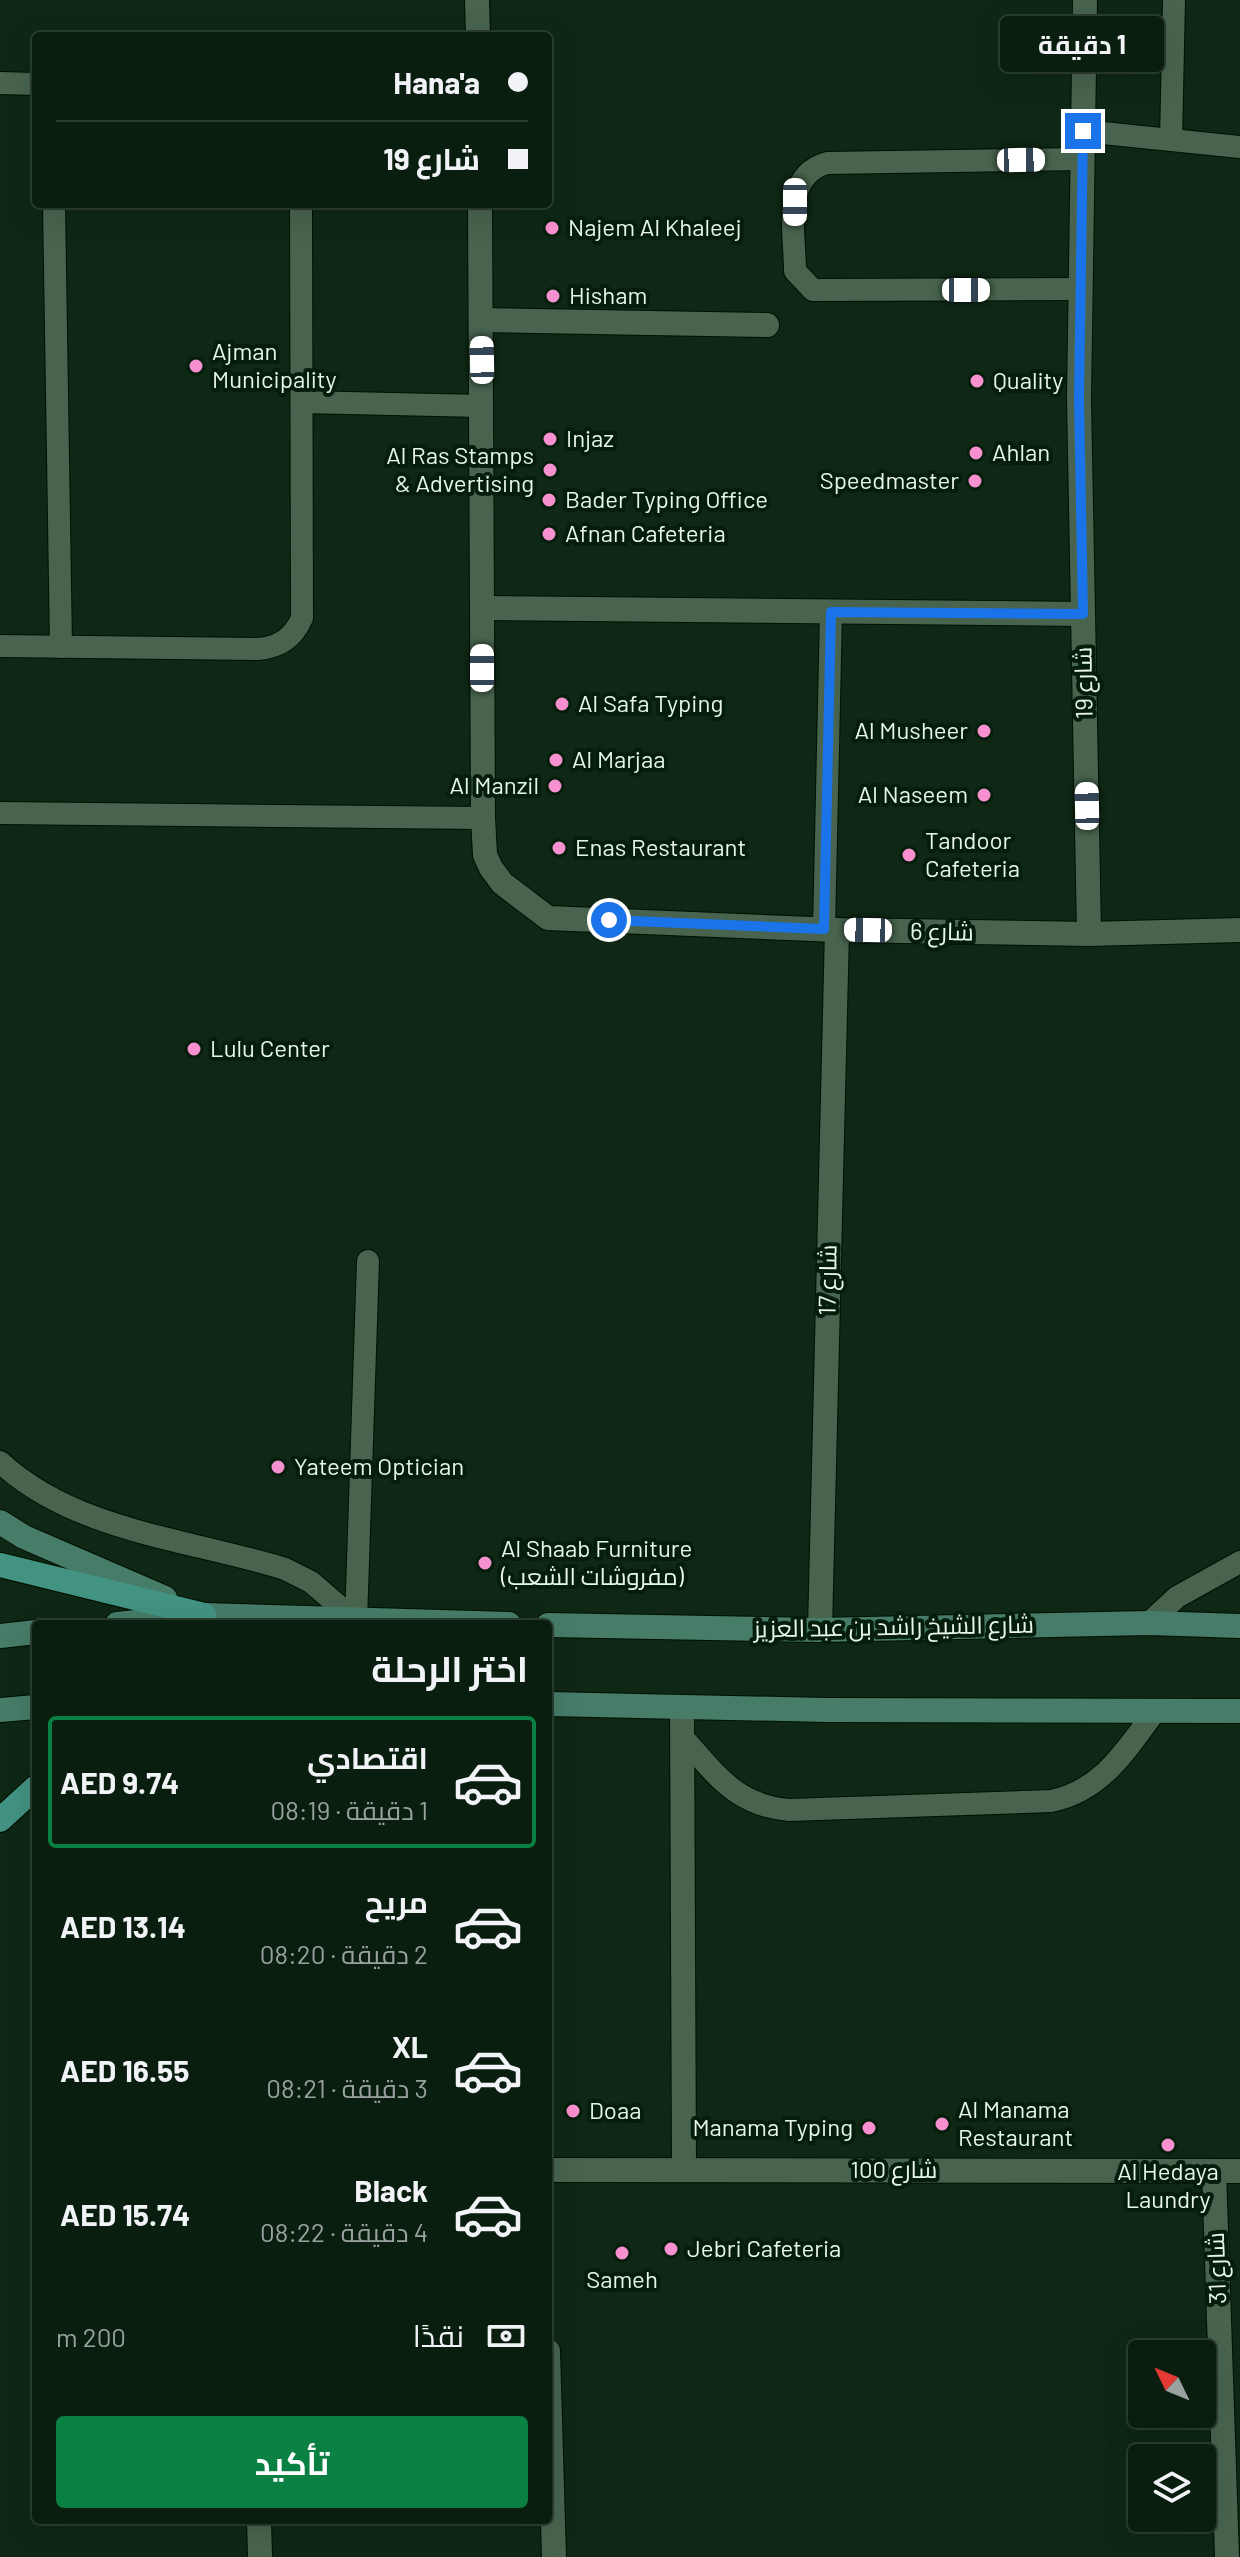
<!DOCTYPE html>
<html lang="ar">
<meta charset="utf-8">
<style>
:root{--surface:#0a1e10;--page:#182b1e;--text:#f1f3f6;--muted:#99a29f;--line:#2a3c30;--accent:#0b8043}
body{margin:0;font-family:Barlow,Cairo,sans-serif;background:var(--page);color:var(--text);direction:rtl;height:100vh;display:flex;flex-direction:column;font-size:30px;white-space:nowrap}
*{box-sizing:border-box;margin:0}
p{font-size:26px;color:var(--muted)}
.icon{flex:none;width:44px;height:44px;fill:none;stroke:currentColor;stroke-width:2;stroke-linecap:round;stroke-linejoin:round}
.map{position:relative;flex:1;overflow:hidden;direction:ltr}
.side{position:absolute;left:32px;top:1620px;width:520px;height:904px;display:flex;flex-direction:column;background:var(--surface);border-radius:8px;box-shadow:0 8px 32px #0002,0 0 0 2px var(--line);direction:rtl}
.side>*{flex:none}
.hud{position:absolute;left:32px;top:32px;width:520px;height:176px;border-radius:8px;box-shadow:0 8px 32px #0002,0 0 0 2px var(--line);direction:rtl;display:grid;align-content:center;height:176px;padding:0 24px;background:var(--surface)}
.needle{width:52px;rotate:313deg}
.buttons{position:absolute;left:1128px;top:2340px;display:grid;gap:16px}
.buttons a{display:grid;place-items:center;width:88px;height:88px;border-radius:8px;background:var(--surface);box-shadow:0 8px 32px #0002,0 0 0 2px var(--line);font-size:40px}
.end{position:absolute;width:36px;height:36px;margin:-18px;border:10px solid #1a73e8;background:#fff;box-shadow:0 0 0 4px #fff}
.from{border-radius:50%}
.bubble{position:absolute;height:56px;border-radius:8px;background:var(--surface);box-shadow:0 8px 32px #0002,0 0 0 2px var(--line);font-size:26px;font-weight:700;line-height:56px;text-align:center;direction:rtl}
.car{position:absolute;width:24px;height:48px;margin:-24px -12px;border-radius:10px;box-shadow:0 0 6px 2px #0007;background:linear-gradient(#fff 24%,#345 0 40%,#fff 0 76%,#345 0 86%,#fff 0)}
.hud b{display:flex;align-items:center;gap:28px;height:76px;font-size:30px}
.hud b+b{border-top:2px solid var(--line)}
.hud i{width:20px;height:20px;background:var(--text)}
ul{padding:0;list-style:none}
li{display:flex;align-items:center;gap:24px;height:132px;margin:0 16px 12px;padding:0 8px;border:4px solid transparent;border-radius:8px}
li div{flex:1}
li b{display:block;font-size:30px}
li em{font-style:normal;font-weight:700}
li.current{border-color:var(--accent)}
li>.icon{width:72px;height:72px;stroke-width:1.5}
h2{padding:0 24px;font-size:36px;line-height:96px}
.pay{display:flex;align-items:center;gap:20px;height:88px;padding:0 24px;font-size:30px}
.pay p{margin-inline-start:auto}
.action{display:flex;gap:16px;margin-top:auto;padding:16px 24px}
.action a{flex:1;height:92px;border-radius:8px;background:var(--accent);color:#fff;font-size:32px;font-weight:700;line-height:92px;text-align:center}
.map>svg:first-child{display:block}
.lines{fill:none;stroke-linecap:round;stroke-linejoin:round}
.service-casing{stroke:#001002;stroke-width:24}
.minor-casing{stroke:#001002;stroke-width:26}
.secondary-casing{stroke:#001002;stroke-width:26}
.primary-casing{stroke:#001002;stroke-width:26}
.service{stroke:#48644e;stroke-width:22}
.minor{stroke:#48644e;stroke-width:24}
.secondary{stroke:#467c68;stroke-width:24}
.primary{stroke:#439382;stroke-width:24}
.route{stroke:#1a73e8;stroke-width:10}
.poi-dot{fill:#f790ce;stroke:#051e0c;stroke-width:3}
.labels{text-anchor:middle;stroke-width:8;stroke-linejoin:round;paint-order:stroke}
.poi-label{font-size:24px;fill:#e7f6e9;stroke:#051e0c;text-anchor:start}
.street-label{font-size:24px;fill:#e7f6e9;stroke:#051e0c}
</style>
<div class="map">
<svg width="1240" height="2557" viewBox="0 0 1240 2557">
<rect width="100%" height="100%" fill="#0e2815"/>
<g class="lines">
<defs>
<g id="service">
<path d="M0,83L36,84"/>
<path d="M1083,131L1240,147"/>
<path d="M1171,140L1174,0"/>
<path d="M54,204L61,647"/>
<path d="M1081,289L813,290L795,271C795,234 781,176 827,163L1082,159"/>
<path d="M302,402L482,406"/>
<path d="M0,646L258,649C280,647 293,638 302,618L301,204"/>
<path d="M0,813L483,818"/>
<path d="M824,929L831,612"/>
<path d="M0,1462C76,1532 190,1539 285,1569L311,1582L356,1621"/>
<path d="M356,1621L368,1261"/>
<path d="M1149,1623L1177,1597L1240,1562"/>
<path d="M683,1738C717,1775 735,1805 789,1810L1051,1801C1102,1791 1126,1750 1156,1710"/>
</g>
<g id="minor">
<path d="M477,0L478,36"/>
<path d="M1085,0L1079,399L1089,934"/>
<path d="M480,204L483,818L485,855L491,868L502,883L548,918L837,930L1089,934L1240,930"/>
<path d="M481,320L767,325"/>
<path d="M482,608L1083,614"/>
<path d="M820,1630L837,930"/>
<path d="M682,1708L684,2169"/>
<path d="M548,2170L1240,2171"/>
<path d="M1214,2171L1227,2557"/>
<path d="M548,2351L554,2557"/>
<path d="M259,2520L260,2557"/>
</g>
<g id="secondary">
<path d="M0,1522L24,1537L165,1598"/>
<path d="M117,1624L204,1615L509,1624"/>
<path d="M548,1625L820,1630L1149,1623L1240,1626"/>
<path d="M0,1636L36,1632"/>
<path d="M548,1704L826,1710L1240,1711"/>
<path d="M0,1710L36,1707"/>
</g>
<g id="primary">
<path d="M0,1565L204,1615"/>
<path d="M0,1820L36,1787"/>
</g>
</defs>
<use href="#service" class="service-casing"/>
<use href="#minor" class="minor-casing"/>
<use href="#secondary" class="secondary-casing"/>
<use href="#primary" class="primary-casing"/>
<use href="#service" class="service"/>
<use href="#minor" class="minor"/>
<use href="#secondary" class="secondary"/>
<use href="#primary" class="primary"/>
</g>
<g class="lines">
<path class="route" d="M609,920L824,929L831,612L1083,614L1079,399L1083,131"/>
</g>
<g class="poi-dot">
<circle cx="552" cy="228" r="8"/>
<circle cx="553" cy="296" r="8"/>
<circle cx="196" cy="366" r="8"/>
<circle cx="977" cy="381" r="8"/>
<circle cx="550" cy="439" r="8"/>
<circle cx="976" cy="453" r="8"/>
<circle cx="550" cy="470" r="8"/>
<circle cx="975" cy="481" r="8"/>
<circle cx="549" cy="500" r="8"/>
<circle cx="549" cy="534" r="8"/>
<circle cx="562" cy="704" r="8"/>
<circle cx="984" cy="731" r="8"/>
<circle cx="556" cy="760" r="8"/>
<circle cx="555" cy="786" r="8"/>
<circle cx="984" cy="795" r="8"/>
<circle cx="559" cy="848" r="8"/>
<circle cx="909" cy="855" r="8"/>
<circle cx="194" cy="1049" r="8"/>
<circle cx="278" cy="1467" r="8"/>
<circle cx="485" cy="1563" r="8"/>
<circle cx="573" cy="2111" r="8"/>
<circle cx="942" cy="2124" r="8"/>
<circle cx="869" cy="2128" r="8"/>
<circle cx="1168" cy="2145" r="8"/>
<circle cx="671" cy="2249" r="8"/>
<circle cx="622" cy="2253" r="8"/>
</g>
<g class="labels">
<g class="poi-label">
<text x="568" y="236">Najem Al Khaleej</text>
<text x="569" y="304">Hisham</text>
<text x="212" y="360">Ajman<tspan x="212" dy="28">Municipality</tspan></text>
<text x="993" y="389">Quality</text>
<text x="566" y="447">Injaz</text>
<text x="992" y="461">Ahlan</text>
<text x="534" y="464" text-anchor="end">Al Ras Stamps<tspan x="534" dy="28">&amp; Advertising</tspan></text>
<text x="959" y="489" text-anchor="end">Speedmaster</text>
<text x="565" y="508">Bader Typing Office</text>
<text x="565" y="542">Afnan Cafeteria</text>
<text x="578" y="712">Al Safa Typing</text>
<text x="968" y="739" text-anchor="end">Al Musheer</text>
<text x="572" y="768">Al Marjaa</text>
<text x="539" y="794" text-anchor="end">Al Manzil</text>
<text x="968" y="803" text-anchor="end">Al Naseem</text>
<text x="925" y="849">Tandoor<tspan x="925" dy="28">Cafeteria</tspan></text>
<text x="575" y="856">Enas Restaurant</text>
<text x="210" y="1057">Lulu Center</text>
<text x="294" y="1475">Yateem Optician</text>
<text x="501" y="1557">Al Shaab Furniture<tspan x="501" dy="28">(مفروشات الشعب)</tspan></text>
<text x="958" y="2118">Al Manama<tspan x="958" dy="28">Restaurant</tspan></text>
<text x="589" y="2119">Doaa</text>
<text x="853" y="2136" text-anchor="end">Manama Typing</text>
<text x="1168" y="2180" text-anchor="middle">Al Hedaya<tspan x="1168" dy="28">Laundry</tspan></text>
<text x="687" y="2257">Jebri Cafeteria</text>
<text x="622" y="2288" text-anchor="middle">Sameh</text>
</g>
<g class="street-label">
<text transform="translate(1084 683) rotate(-91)" y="8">شارع 19</text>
<text transform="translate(942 932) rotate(1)" y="8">شارع 6</text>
<text transform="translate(828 1280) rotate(-89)" y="8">شارع 17</text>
<text transform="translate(894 1627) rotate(-1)" y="8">شارع الشيخ راشد بن عبد العزيز</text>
<text x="894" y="2178">شارع 100</text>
<text transform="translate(1217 2268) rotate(-92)" y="8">شارع 31</text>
</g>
</g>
</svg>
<div class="buttons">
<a><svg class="needle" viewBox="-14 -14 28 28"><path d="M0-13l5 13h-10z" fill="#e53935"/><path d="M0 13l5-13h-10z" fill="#99a29f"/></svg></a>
<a><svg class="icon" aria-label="layers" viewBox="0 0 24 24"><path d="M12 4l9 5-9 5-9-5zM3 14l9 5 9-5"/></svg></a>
</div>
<i class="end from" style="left:609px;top:920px"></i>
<i class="end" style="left:1083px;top:131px"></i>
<div class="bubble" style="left:1000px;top:16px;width:164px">1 دقيقة</div>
<i class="car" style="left:1021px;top:160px;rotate:89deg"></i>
<i class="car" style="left:795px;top:202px;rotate:180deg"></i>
<i class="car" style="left:966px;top:290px;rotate:90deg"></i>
<i class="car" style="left:482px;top:360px;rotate:359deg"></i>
<i class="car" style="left:482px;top:668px;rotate:0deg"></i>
<i class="car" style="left:1087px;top:806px;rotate:359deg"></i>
<i class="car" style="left:868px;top:930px;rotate:271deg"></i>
<div class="hud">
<b><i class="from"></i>Hana'a</b>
<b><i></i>شارع 19</b>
</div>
<section class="side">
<h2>اختر الرحلة</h2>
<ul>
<li class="current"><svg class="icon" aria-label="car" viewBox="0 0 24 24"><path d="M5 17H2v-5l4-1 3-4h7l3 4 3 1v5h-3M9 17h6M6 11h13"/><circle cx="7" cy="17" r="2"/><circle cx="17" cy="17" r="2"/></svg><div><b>اقتصادي</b><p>1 دقيقة · 08:19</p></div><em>AED 9.74</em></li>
<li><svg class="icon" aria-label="car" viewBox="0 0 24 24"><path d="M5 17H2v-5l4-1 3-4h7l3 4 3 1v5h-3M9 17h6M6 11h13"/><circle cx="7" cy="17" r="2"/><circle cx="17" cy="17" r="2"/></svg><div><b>مريح</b><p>2 دقيقة · 08:20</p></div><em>AED 13.14</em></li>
<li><svg class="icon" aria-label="car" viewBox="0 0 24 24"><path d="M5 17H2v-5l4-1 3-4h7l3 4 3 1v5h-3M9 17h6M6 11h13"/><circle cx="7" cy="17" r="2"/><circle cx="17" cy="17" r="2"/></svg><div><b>XL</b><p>3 دقيقة · 08:21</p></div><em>AED 16.55</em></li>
<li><svg class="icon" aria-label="car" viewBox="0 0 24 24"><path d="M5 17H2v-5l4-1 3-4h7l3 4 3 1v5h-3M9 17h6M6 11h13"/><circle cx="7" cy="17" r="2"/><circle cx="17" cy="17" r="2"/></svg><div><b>Black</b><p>4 دقيقة · 08:22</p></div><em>AED 15.74</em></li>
</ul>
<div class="pay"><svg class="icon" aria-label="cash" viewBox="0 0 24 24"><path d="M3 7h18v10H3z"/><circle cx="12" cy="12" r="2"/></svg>نقدًا<p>200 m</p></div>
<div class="action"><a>تأكيد</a></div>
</section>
</div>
